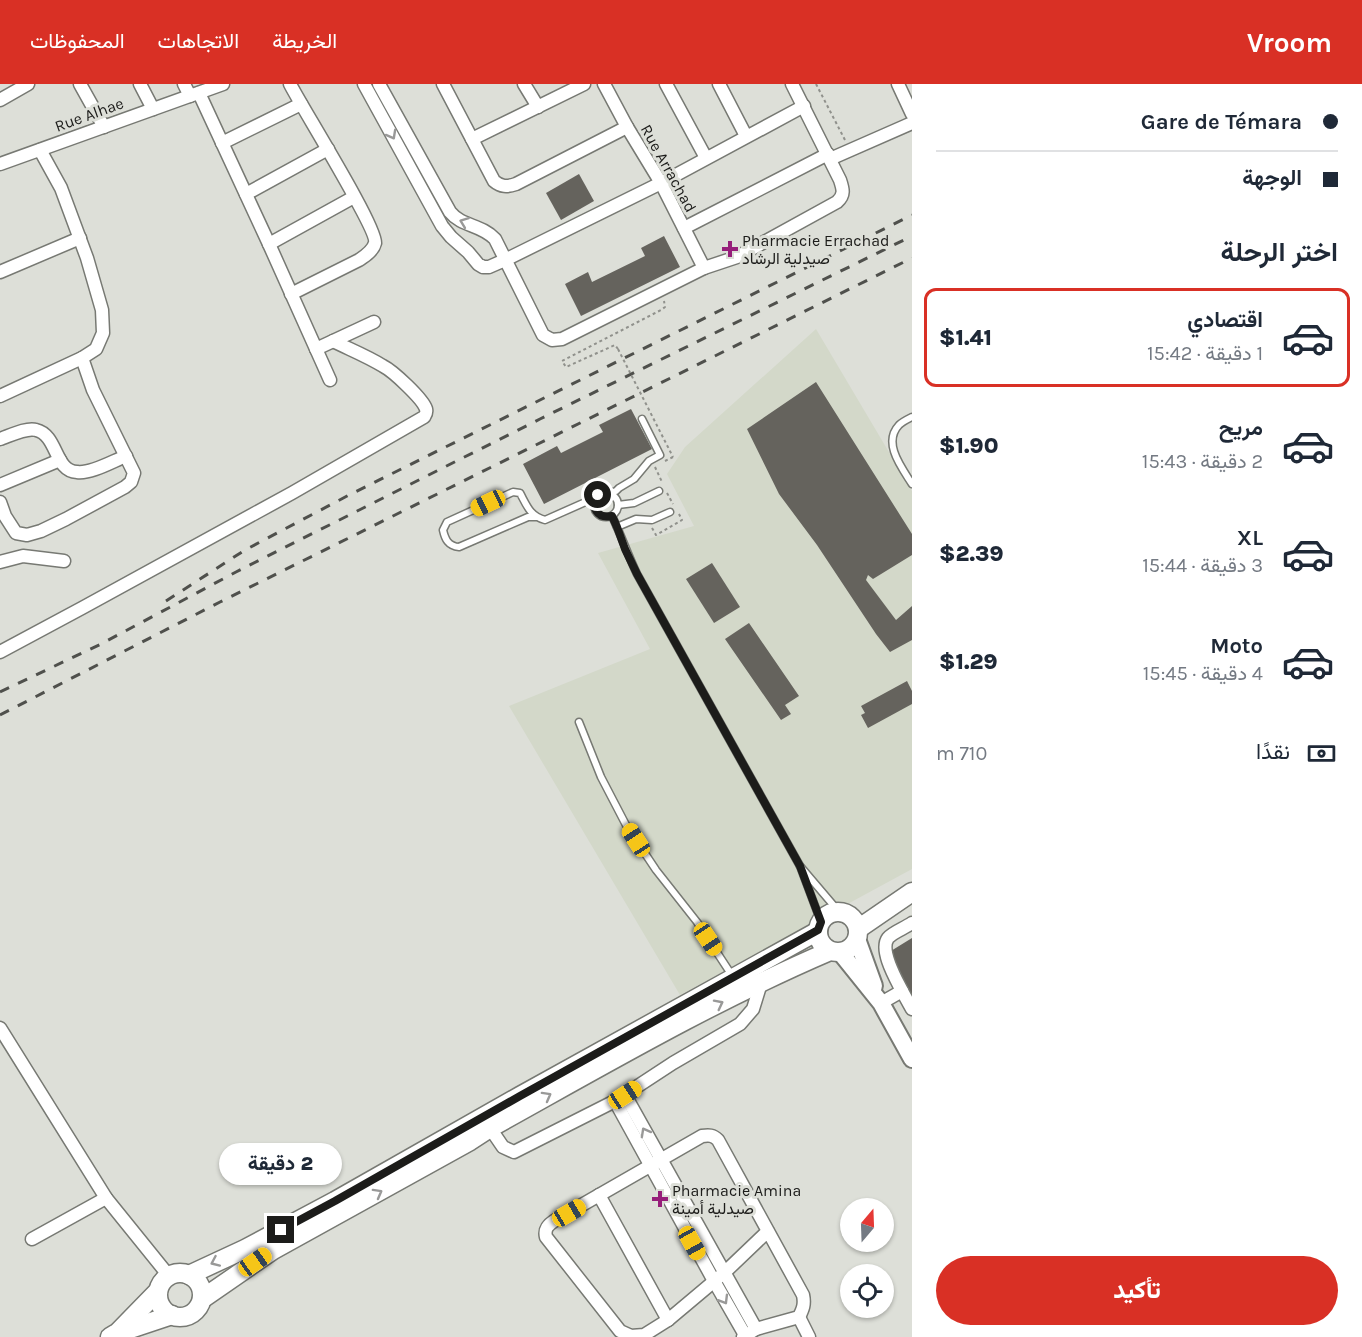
<!DOCTYPE html>
<html lang="ar">
<meta charset="utf-8">
<style>
:root{--surface:#fff;--page:#f6f6f7;--text:#1f2937;--muted:#747a83;--line:#e0e1e3;--accent:#d93025}
body{margin:0;font-family:Karla,Vazirmatn,sans-serif;background:var(--page);color:var(--text);direction:rtl;height:100vh;display:flex;flex-direction:column;font-size:22px;white-space:nowrap}
*{box-sizing:border-box;margin:0}
p{font-size:20px;color:var(--muted)}
.icon{flex:none;width:33px;height:33px;fill:none;stroke:currentColor;stroke-width:2;stroke-linecap:round;stroke-linejoin:round}
.map{position:relative;flex:1;overflow:hidden;direction:ltr}
.drawer{display:flex;flex-direction:column;background:var(--surface);width:450px}
.drawer>*{flex:none}
.guide{display:grid;align-content:center;height:132px;padding:0 24px;background:var(--surface)}
.needle{width:39px;rotate:19deg}
.tools{position:absolute;left:840px;top:1114px;display:grid;gap:12px}
.tools a{display:grid;place-items:center;width:54px;height:54px;border-radius:50%;background:var(--surface);box-shadow:0 2px 4px #0004;font-size:30px}
.end{position:absolute;width:27px;height:27px;margin:-14px;border:8px solid #1c1c1a;background:#fff;box-shadow:0 0 0 3px #fff}
.from{border-radius:50%}
.bubble{position:absolute;height:42px;border-radius:21px;background:var(--surface);box-shadow:0 2px 4px #0004;font-size:20px;font-weight:800;line-height:42px;text-align:center;direction:rtl}
.car{position:absolute;width:18px;height:36px;margin:-18px -9px;border-radius:8px;box-shadow:0 0 4px 2px #0007;background:linear-gradient(#f5c518 24%,#345 0 40%,#f5c518 0 76%,#345 0 86%,#f5c518 0)}
.guide b{display:flex;align-items:center;gap:21px;height:57px;font-size:22px}
.guide b+b{border-top:2px solid var(--line)}
.guide i{width:15px;height:15px;background:var(--text)}
ul{padding:0;list-style:none}
li{display:flex;align-items:center;gap:18px;height:99px;margin:0 12px 9px;padding:0 12px;border:3px solid transparent;border-radius:12px}
li div{flex:1}
li b{display:block;font-size:22px}
li em{font-style:normal;font-weight:800}
li.current{border-color:var(--accent)}
li>.icon{width:54px;height:54px;stroke-width:1.5}
h2{padding:0 24px;font-size:27px;line-height:72px}
.pay{display:flex;align-items:center;gap:15px;height:66px;padding:0 24px;font-size:22px}
.pay p{margin-inline-start:auto}
.cta{display:flex;gap:12px;margin-top:auto;padding:12px 24px}
.cta a{flex:1;height:69px;border-radius:36px;background:var(--accent);color:#fff;font-size:24px;font-weight:800;line-height:69px;text-align:center}
header{display:flex;align-items:center;gap:36px;box-sizing:border-box;height:84px;padding:0 30px;background:var(--accent);color:#fff}
header strong{font-size:28px}
nav{display:flex;gap:33px;margin-inline-start:auto;font-size:21px}
main{display:flex;flex:1;min-height:0}
.map>svg:first-child{display:block}
.built{fill:#d3d8c9}
.building{fill:#65635d}
.lines{fill:none;stroke-linecap:round;stroke-linejoin:round}
.service-casing{stroke:#777973;stroke-width:9}
.minor-casing{stroke:#777973;stroke-width:15}
.secondary-casing{stroke:#777973;stroke-width:20}
.primary-casing{stroke:#777973;stroke-width:21}
.path{stroke:#90918c;stroke-width:2;stroke-dasharray:3 3;stroke-linecap:butt}
.service{stroke:#fff;stroke-width:6}
.minor{stroke:#fff;stroke-width:12}
.secondary{stroke:#fff;stroke-width:16}
.primary{stroke:#fff;stroke-width:18}
.rail{stroke:#4f504c;stroke-width:3;stroke-dasharray:10 10;stroke-linecap:butt}
.path-bridge{stroke:#90918c;stroke-width:2;stroke-dasharray:3 3;stroke-linecap:butt}
.oneway{stroke:#999998}
.route{stroke:#1c1c1a;stroke-width:8}
.poi-dot{fill:#961e7a;stroke:#dddfd8;stroke-width:2}
.labels{text-anchor:middle;stroke-width:6;stroke-linejoin:round;paint-order:stroke}
.street-label{font-size:16px;fill:#1c1c1a;stroke:#dddfd8}
.poi-label{font-size:16px;fill:#1c1c1a;stroke:#dddfd8;text-anchor:start}
</style>
<header>
<strong>Vroom</strong>
<nav><a>الخريطة</a><a>الاتجاهات</a><a>المحفوظات</a></nav>
</header>
<main>
<section class="drawer">
<div class="guide">
<b><i class="from"></i>Gare de Témara</b>
<b><i></i>الوجهة</b>
</div>
<h2>اختر الرحلة</h2>
<ul>
<li class="current"><svg class="icon" aria-label="car" viewBox="0 0 24 24"><path d="M5 17H2v-5l4-1 3-4h7l3 4 3 1v5h-3M9 17h6M6 11h13"/><circle cx="7" cy="17" r="2"/><circle cx="17" cy="17" r="2"/></svg><div><b>اقتصادي</b><p>1 دقيقة · 15:42</p></div><em>$1.41</em></li>
<li><svg class="icon" aria-label="car" viewBox="0 0 24 24"><path d="M5 17H2v-5l4-1 3-4h7l3 4 3 1v5h-3M9 17h6M6 11h13"/><circle cx="7" cy="17" r="2"/><circle cx="17" cy="17" r="2"/></svg><div><b>مريح</b><p>2 دقيقة · 15:43</p></div><em>$1.90</em></li>
<li><svg class="icon" aria-label="car" viewBox="0 0 24 24"><path d="M5 17H2v-5l4-1 3-4h7l3 4 3 1v5h-3M9 17h6M6 11h13"/><circle cx="7" cy="17" r="2"/><circle cx="17" cy="17" r="2"/></svg><div><b>XL</b><p>3 دقيقة · 15:44</p></div><em>$2.39</em></li>
<li><svg class="icon" aria-label="car" viewBox="0 0 24 24"><path d="M5 17H2v-5l4-1 3-4h7l3 4 3 1v5h-3M9 17h6M6 11h13"/><circle cx="7" cy="17" r="2"/><circle cx="17" cy="17" r="2"/></svg><div><b>Moto</b><p>4 دقيقة · 15:45</p></div><em>$1.29</em></li>
</ul>
<div class="pay"><svg class="icon" aria-label="cash" viewBox="0 0 24 24"><path d="M3 7h18v10H3z"/><circle cx="12" cy="12" r="2"/></svg>نقدًا<p>710 m</p></div>
<div class="cta"><a>تأكيد</a></div>
</section>
<div class="map">
<svg width="912" height="1253" viewBox="0 0 912 1253">
<rect width="100%" height="100%" fill="#dddfd8"/>
<path class="built" d="M816,245L912,407V785L680,911L509,622L650,565L598,469L694,442L667,390L685,363Z"/>
<g class="building">
<path d="M579,90L594,117L561,136L546,109Z"/>
<path d="M664,152L680,183L581,232L565,200L588,188L592,198L645,172L641,164Z"/>
<path d="M816,298L912,450V471L873,495L868,491L866,496L896,536L912,522V556L890,568L876,550L817,461L779,410L747,345Z"/>
<path d="M631,325L652,365L544,420L523,380L557,362L561,369L603,348L599,341Z"/>
<path d="M712,479L740,523L714,539L686,495Z"/>
<path d="M749,539L799,612L785,621L791,630L781,636L725,555Z"/>
<path d="M907,597L912,607V620L868,644L861,631L865,629L861,622Z"/>
<path d="M912,854V912L886,870Z"/>
</g>
<g class="lines">
<defs>
<g id="service">
<path d="M912,333C908,335 902,338 899,341C882,359 902,384 912,400"/>
<circle cx="606" cy="421" r="12"/>
<path d="M610,409L616,407L619,404L634,395L649,377L660,371L642,335"/>
<path d="M618,421L634,419L659,407"/>
<path d="M612,432C621,451 628,471 637,490L800,782"/>
<path d="M536,433H528L459,463C448,462 445,455 443,446L447,438L513,408L520,409C527,422 530,432 545,436L590,416H595"/>
<path d="M617,443L636,435L652,436L670,428"/>
<path d="M579,638L601,693L626,741L656,786L697,838L733,893"/>
<path d="M821,838L800,782L840,829"/>
</g>
<g id="minor">
<path d="M80,0L104,43"/>
<path d="M140,0L153,25"/>
<path d="M184,0L190,12"/>
<path d="M290,0C301,22 378,145 375,159C373,167 365,172 359,176L291,210"/>
<path d="M364,0L442,142L451,153L468,168L478,180L483,183H489L505,176L661,99L804,22"/>
<path d="M379,0L450,128C462,143 481,140 495,155L543,251L552,256L562,255L704,184L737,173L837,118C845,111 843,105 840,96L792,0"/>
<path d="M443,0L494,97C501,103 507,103 516,100L627,43"/>
<path d="M524,0L538,23"/>
<path d="M604,0L627,43L661,99L704,184"/>
<path d="M666,0L706,74"/>
<path d="M719,0L746,52"/>
<path d="M898,0L912,30"/>
<path d="M199,9L269,160L330,296"/>
<path d="M0,16L28,0"/>
<path d="M472,55L584,0"/>
<path d="M222,59L301,20"/>
<path d="M830,75L912,39"/>
<path d="M0,80L223,0"/>
<path d="M246,110L328,65"/>
<path d="M684,144L828,70"/>
<path d="M269,160L354,113"/>
<path d="M0,188L80,154"/>
<path d="M316,265L374,238"/>
<path d="M0,312L82,274L96,265L103,249L102,226L87,174L61,104L40,66"/>
<path d="M0,355C9,352 27,343 36,346C58,351 54,387 77,388C91,390 113,377 126,372"/>
<path d="M0,401L60,376"/>
<path d="M0,418L5,432L16,449L27,451L41,447L66,435L125,403L131,398L134,389L93,306L82,274"/>
<path d="M0,478L23,472L64,477"/>
<path d="M0,568L82,524L292,409L424,333C426,330 427,329 426,325C423,315 393,287 383,282C367,272 349,265 333,257"/>
<path d="M902,907L912,925"/>
<path d="M881,919L902,907C896,895 879,866 888,854C893,848 905,844 912,839"/>
<path d="M0,944L106,1114L169,1192"/>
<path d="M625,1011L756,1245"/>
<path d="M615,1017L714,1197L745,1251"/>
<path d="M490,1044L503,1063L514,1068L615,1017L673,979L740,940L753,925L761,899"/>
<path d="M599,1111L668,1236"/>
<path d="M32,1155L106,1114"/>
<path d="M799,1233L809,1253"/>
<path d="M743,1253L756,1245L799,1233C803,1225 805,1220 803,1211L718,1056C713,1051 709,1051 702,1052L554,1137C548,1141 544,1145 546,1153L620,1247L631,1252L644,1251L668,1236L724,1189L768,1147"/>
</g>
<g id="secondary">
<path d="M857,855L874,902"/>
<path d="M840,868L881,919L912,975"/>
</g>
<g id="primary">
<circle cx="838" cy="848" r="20"/>
<path d="M858,845L912,808"/>
<circle cx="180" cy="1211" r="22"/>
<path d="M189,1191L245,1165L335,1117L520,1012L818,847"/>
<path d="M202,1215L273,1166L470,1057L490,1044C602,982 713,917 830,867"/>
<path d="M119,1247L158,1207"/>
<path d="M110,1253L115,1250L172,1231"/>
</g>
</defs>
<use href="#service" class="service-casing"/>
<use href="#minor" class="minor-casing"/>
<use href="#secondary" class="secondary-casing"/>
<use href="#primary" class="primary-casing"/>
<g class="path">
<path d="M816,0L845,56"/>
<path d="M618,265L615,261L566,283L562,277L661,226L665,223L664,217"/>
<path d="M665,377L673,373"/>
<path d="M655,383L662,398"/>
<path d="M667,409L673,420"/>
<path d="M652,444L656,451L682,436L679,430"/>
</g>
<use href="#service" class="service"/>
<use href="#minor" class="minor"/>
<use href="#secondary" class="secondary"/>
<use href="#primary" class="primary"/>
<g class="rail">
<path d="M166,517L245,466L349,411L912,131"/>
<path d="M0,608L101,560L236,488L540,335L912,152"/>
<path d="M0,631L220,518L912,174"/>
</g>
<path class="path-bridge" d="M618,265L673,373"/>
</g>
<defs><path id="oneway-chevron" d="M-2-3.5L2.5 0L-2 3.5" fill="none" stroke-width="1.6" stroke-linecap="round" stroke-linejoin="round" transform="scale(1.5)"/></defs>
<g class="oneway">
<use href="#oneway-chevron" transform="translate(392 51) rotate(61)"/>
<use href="#oneway-chevron" transform="translate(464 138) rotate(-159)"/>
<use href="#oneway-chevron" transform="translate(719 920) rotate(-27)"/>
<use href="#oneway-chevron" transform="translate(547 1012) rotate(-29)"/>
<use href="#oneway-chevron" transform="translate(645 1048) rotate(-119)"/>
<use href="#oneway-chevron" transform="translate(378 1109) rotate(-29)"/>
<use href="#oneway-chevron" transform="translate(215 1178) rotate(156)"/>
<use href="#oneway-chevron" transform="translate(724 1216) rotate(59)"/>
</g>
<g class="lines">
<path class="route" d="M281,1146L335,1117L520,1012L818,846L821,838L800,782L637,490L625,465L617,443L612,432C597,435 590,423 598,411"/>
</g>
<g class="poi-dot">
<path d="M727 156h6v6h6v6h-6v6h-6v-6h-6v-6h6z"/>
<path d="M657 1106h6v6h6v6h-6v6h-6v-6h-6v-6h6z"/>
</g>
<g class="labels">
<g class="street-label">
<text transform="translate(89 30) rotate(-20)" y="6">Rue Alhae</text>
<text transform="translate(669 84) rotate(61)" y="6">Rue Arrachad</text>
</g>
<g class="poi-label">
<text x="742" y="162">Pharmacie Errachad<tspan x="742" dy="18">صيدلية الرشاد</tspan></text>
<text x="672" y="1112">Pharmacie Amina<tspan x="672" dy="18">صيدلية أمينة</tspan></text>
</g>
</g>
</svg>
<div class="tools">
<a><svg class="needle" viewBox="-14 -14 28 28"><path d="M0-13l5 13h-10z" fill="#e53935"/><path d="M0 13l5-13h-10z" fill="#747a83"/></svg></a>
<a><svg class="icon" aria-label="locate" viewBox="0 0 24 24"><circle cx="12" cy="12" r="6"/><path d="M12 2v4M12 18v4M2 12h4M18 12h4"/></svg></a>
</div>
<i class="end from" style="left:598px;top:411px"></i>
<i class="end" style="left:281px;top:1146px"></i>
<div class="bubble" style="left:219px;top:1059px;width:123px">2 دقيقة</div>
<i class="car" style="left:488px;top:419px;rotate:245deg"></i>
<i class="car" style="left:636px;top:756px;rotate:327deg"></i>
<i class="car" style="left:708px;top:855px;rotate:146deg"></i>
<i class="car" style="left:625px;top:1011px;rotate:57deg"></i>
<i class="car" style="left:569px;top:1129px;rotate:60deg"></i>
<i class="car" style="left:692px;top:1159px;rotate:151deg"></i>
<i class="car" style="left:255px;top:1178px;rotate:55deg"></i>
</div>
</main>
